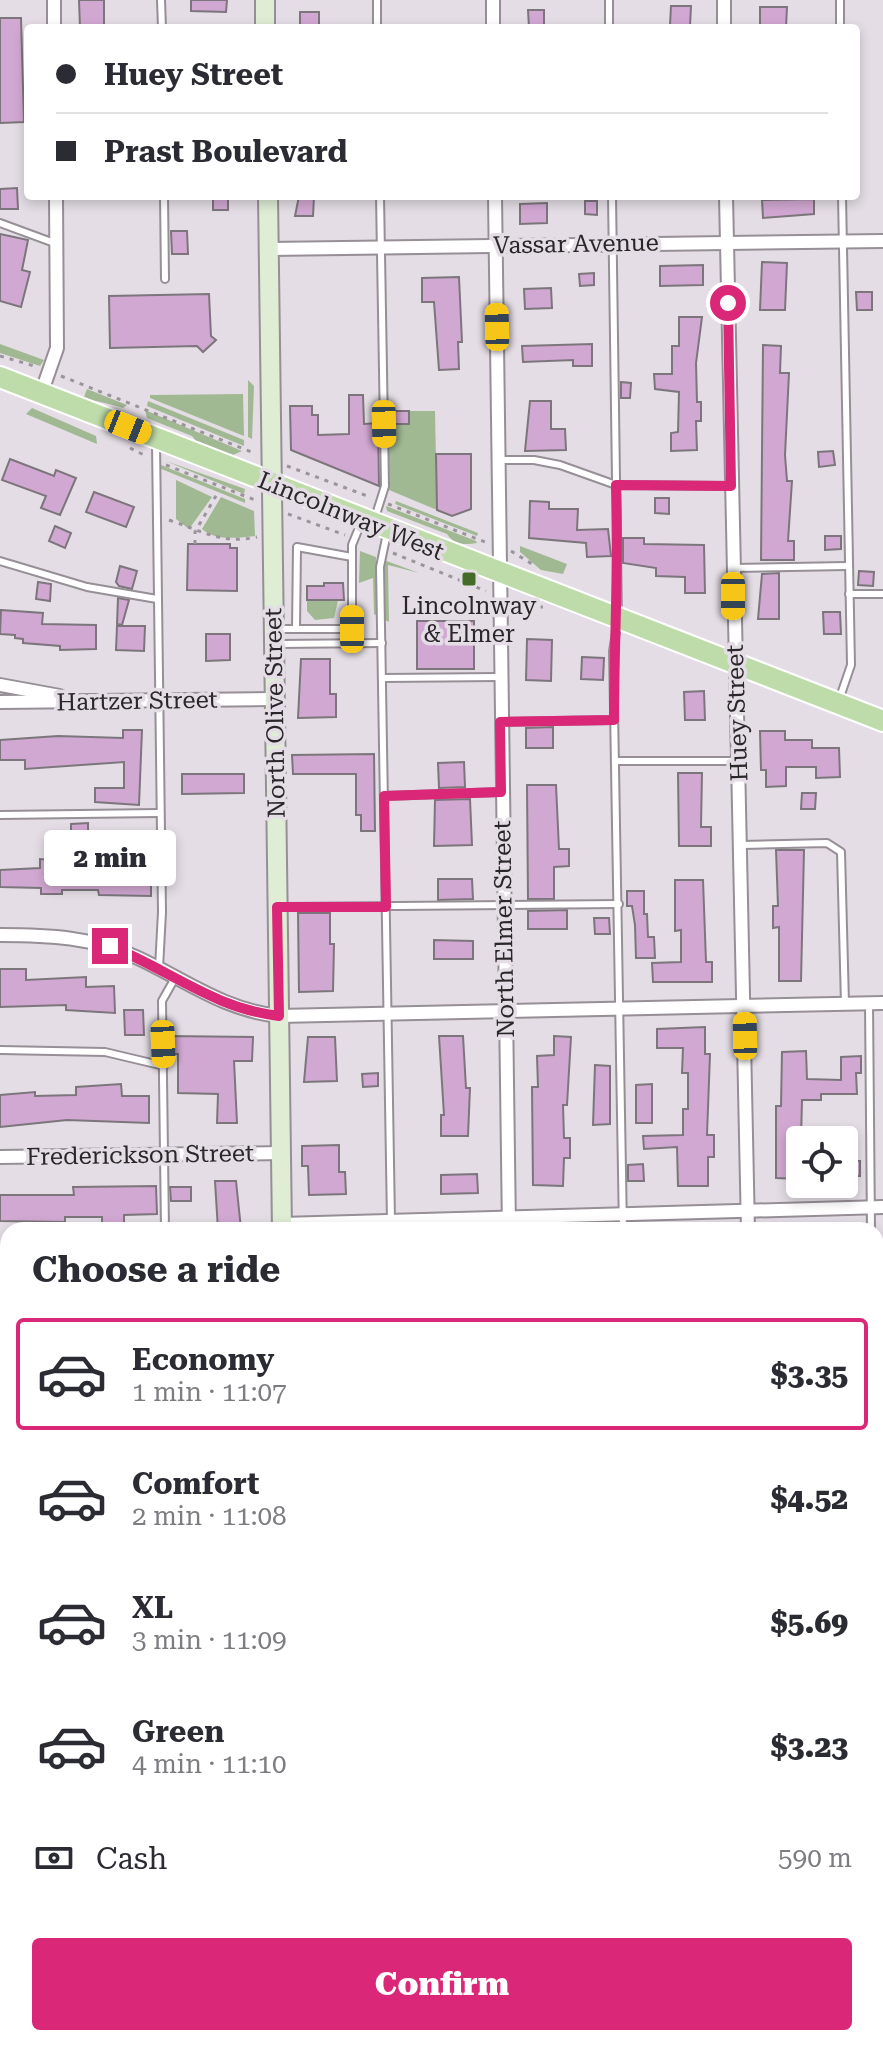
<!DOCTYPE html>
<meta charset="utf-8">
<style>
:root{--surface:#fff;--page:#f2f2f3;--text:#2b2b33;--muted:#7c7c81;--line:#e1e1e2;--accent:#db2777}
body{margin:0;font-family:"Roboto Serif",serif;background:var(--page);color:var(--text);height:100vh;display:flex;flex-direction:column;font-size:30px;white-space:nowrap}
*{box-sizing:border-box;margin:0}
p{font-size:26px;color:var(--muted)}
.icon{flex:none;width:44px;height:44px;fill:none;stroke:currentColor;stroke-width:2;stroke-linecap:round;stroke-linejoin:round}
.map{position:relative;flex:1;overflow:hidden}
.side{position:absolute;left:0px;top:1222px;width:884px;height:824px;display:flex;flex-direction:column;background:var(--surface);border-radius:24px 24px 0 0;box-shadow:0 4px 12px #0003}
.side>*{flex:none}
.guide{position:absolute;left:24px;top:24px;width:836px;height:176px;border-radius:8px;box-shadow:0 4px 12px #0003;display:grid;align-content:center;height:176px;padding:0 32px;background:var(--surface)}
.controls{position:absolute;left:786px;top:1126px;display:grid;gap:16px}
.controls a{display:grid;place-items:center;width:72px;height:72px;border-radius:8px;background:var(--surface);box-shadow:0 4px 12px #0003;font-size:40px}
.end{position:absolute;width:36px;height:36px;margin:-18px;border:10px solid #db2777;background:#fff;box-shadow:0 0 0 4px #fff}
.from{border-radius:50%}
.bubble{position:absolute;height:56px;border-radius:8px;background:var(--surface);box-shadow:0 4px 12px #0003;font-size:26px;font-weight:800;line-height:56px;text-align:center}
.car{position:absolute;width:24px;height:48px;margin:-24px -12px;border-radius:10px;box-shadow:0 0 6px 2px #0007;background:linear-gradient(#f5c518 24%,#345 0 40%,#f5c518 0 76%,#345 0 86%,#f5c518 0)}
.guide b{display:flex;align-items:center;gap:28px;height:76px;font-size:30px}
.guide b+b{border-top:2px solid var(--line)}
.guide i{width:20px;height:20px;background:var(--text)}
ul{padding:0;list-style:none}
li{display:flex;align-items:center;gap:24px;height:112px;margin:0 16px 12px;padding:0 16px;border:4px solid transparent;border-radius:8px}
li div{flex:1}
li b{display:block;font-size:30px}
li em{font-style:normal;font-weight:800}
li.active{border-color:var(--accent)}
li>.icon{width:72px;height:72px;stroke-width:1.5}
h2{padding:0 32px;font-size:36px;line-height:96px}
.pay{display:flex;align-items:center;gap:20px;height:88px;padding:0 32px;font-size:30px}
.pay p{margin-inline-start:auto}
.button{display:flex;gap:16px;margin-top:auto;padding:16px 32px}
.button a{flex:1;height:92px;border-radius:8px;background:var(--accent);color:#fff;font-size:32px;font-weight:800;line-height:92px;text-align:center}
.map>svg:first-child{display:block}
.green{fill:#a1b993}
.forest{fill:#90ad7e}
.building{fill:#d1a8d2;stroke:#7c767c;stroke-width:2}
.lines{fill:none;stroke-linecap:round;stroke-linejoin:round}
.lane-casing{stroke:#968f96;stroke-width:10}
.street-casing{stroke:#968f96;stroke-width:16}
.secondary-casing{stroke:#968f96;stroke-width:22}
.primary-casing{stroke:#fff;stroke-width:24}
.path{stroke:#9a959b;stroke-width:3;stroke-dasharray:4 6;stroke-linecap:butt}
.lane{stroke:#fff;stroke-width:6}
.street{stroke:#fff;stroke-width:12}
.secondary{stroke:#deedd4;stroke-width:18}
.primary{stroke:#bedca9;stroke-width:20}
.route{stroke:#db2777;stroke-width:10}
.poi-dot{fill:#456c27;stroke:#e4dde5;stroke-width:3}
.labels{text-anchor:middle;stroke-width:7;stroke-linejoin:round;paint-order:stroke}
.street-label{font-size:24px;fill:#2a272a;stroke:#e4dde5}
.poi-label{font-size:24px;fill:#2a272a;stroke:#e4dde5}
</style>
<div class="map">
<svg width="883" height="2046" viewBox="0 0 883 2046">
<rect width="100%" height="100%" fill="#e4dde5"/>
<g class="green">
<path d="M0,344L44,360L40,366L0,353Z"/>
<path d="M248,380L254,386L252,439L248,437Z"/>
<path d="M87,389L127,405L123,408C110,403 94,402 84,397Z"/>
<path d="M243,394L244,436L150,398V395Z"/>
<path d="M148,401L244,440V446L147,406Z"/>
<path d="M32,408L96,436L97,444L26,414Z"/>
<path d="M145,410L242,451L233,455L197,442L192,436L147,418Z"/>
<path d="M388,411H435L437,510L389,490Z"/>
<path d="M166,461L245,489L244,494Z"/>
<path d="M161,465L245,499V503L159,468Z"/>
<path d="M176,480L212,497L189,529L176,519Z"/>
<path d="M221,497L254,511L255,536C237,538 215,541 202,529Z"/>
<path d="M396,501L478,533L477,536L395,504Z"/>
<path d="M386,506L476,541L477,543C465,545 454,545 447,534L387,511Z"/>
<path d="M520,546L567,564L563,574L541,570L520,552Z"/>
<path d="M360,551L376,557V566L384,567V560L419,573L388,565L389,622L374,614L373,578L359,583Z"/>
<path d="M307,600H338L334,618L315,620L307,611Z"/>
<path d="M8,1390V1608H0V1391Z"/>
</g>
<rect class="forest" x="876" y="1645" width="7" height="167"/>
<g class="building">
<path d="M79,0H104V28H80Z"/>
<path d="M191,0H227L226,12L191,11Z"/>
<path d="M671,6H691L690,26L670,25Z"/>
<path d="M760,7H787L786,27H760Z"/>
<path d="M528,10H544V28H529Z"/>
<rect x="300" y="12" width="19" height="16"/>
<path d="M0,18H21L24,122L0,123Z"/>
<path d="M17,188L18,209H0V189Z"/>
<rect x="213" y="196" width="15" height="14"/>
<path d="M299,196H314L313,216H295Z"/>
<path d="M814,199V214L763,218L762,200Z"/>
<path d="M585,201H597V215L585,214Z"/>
<path d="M547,203V223L520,224V204Z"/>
<path d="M171,231H187L188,254H172Z"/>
<path d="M0,234L28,240L22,270L30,272L21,307L0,301Z"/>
<path d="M762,262L787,263L785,310H760Z"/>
<path d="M703,265V285L660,286V266Z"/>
<path d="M594,273V285L580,286L579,274Z"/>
<path d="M459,277L462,342H458L459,369L439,370L434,302H422V278Z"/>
<path d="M551,288L552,308L525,309L524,289Z"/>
<path d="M856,292H872V310H857Z"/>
<path d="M209,294L211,336L216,340L203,352L197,346L110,348L109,296Z"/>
<path d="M679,317H702L696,363L697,402H701V421H696L697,450L671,451V433L678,432L679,392L655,389L654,374H672V346H679Z"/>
<path d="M592,344V366H573V360L523,362L522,346Z"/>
<path d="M763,345L781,346L780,373H789L785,455L787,481H792L788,541H794V560H761Z"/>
<path d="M621,382L631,383L630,398H621Z"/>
<path d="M349,395H363L364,424L378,423L379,486L291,450L290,406H312V415H318V435L349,434Z"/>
<path d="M530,401H551V429H565L566,450L525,451Z"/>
<rect x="395" y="411" width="14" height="13"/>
<path d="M833,451L835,465L819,467L818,452Z"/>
<path d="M436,454H471V509L452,516L437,510Z"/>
<path d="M10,459L54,476L56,470L76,478L60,515L41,508L46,496L2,480Z"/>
<path d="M94,492L134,507L126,527L86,512Z"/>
<path d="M655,498H669V514L655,513Z"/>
<path d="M530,501L549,502V509H578L577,530L608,529L611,556L587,557L586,543L529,538Z"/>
<path d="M55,526L71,533L65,548L49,541Z"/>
<path d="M825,536H841V549L825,550Z"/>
<path d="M623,538H644V544L704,545L705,593H685V577L656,576V568L623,563Z"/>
<path d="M188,544H230V548H237V591L187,590Z"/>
<path d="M120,566L137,571L132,589L119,586L116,582Z"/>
<path d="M859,571L874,572L873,586L858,585Z"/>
<path d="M779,573V619H758L762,574Z"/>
<path d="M38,582L51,584L50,601L36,599Z"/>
<path d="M324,583H343L344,600H307V586H324Z"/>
<path d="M118,598L129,600L122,625L117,624Z"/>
<path d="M1,610L43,613L42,624L96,625V649L60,650V646L23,643V639L15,638V635L0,634Z"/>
<path d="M823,612H840L841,634H824Z"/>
<rect x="417" y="621" width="57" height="48"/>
<path d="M117,626H145L144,651L116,650Z"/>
<path d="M206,634H230V660L206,661Z"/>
<path d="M527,639L552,640L551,681L526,680Z"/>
<path d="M582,657L604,658L603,680L581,679Z"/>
<path d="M301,659H330V694H336V717L298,718Z"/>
<path d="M704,691L705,720H685L684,692Z"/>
<path d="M553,727V748H526V728Z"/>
<path d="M123,730H142L139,805L95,802V788H124V762L25,769V760H0V740L58,736L123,738Z"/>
<path d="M760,731H785V740H812V748H839L840,777L816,778V767H786V786L766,787V770H761Z"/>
<path d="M374,754L375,831H361V815H356V774H293L292,755Z"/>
<path d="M464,762L465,787L439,788L438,763Z"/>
<path d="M678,773H702L701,827H711V846H679Z"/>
<path d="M182,774H244V793L182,794Z"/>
<path d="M527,785H556L559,849H569V866L554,867V899H528Z"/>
<path d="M802,793H816L815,809H801Z"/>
<path d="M470,799L472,845L434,846L435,800Z"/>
<path d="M88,823V838H71V824Z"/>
<path d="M128,841H145V864H151V896L99,895L98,890H62V894H41V888L0,887V870L40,868V859L91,863V869H128Z"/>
<path d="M776,850H804L801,981H779V927L773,928V906H778Z"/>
<path d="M438,879H472L473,899L438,900Z"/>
<path d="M675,880H703L706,962H712V982H653L652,963L681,962V930L675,931Z"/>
<path d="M627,891H644V914H647L648,937H654L655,958H636L635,925L632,906H627Z"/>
<path d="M567,910V929H528V911Z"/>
<path d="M298,913H330V944H334L333,991L299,992Z"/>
<path d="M594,918H609L610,934H595Z"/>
<path d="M434,940L473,941V959H434Z"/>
<path d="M0,969H26V980L86,977V987L114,986L115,1013L66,1010V1005L0,1007Z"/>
<path d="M124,1010H143L144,1035H125Z"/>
<path d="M705,1027V1054H710L707,1135H714V1157H708V1186H678L677,1147L644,1149L643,1136L683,1135V1109H688V1073H682L683,1048H657V1029Z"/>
<path d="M168,1036L253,1037L252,1061H234L237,1123H217L218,1094L178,1093V1054H169Z"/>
<path d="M439,1036H463L466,1088H470L468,1136H441V1115H444Z"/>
<path d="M554,1036L571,1037L567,1105H563L564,1138H570V1158H564L563,1186L533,1185L532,1087H538L537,1056L554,1055Z"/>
<path d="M308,1037H335L337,1081L304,1082Z"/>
<path d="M806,1051L807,1079L841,1080V1057L861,1056V1073H856L857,1094H821V1100H802L800,1179L776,1178V1106H781L782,1052Z"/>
<path d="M595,1065L610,1066V1124L593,1125Z"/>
<path d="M378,1073V1086L363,1087L362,1074Z"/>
<path d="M121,1084L122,1096H149V1123L67,1120L0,1127V1095L35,1092V1096L76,1095V1087Z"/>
<path d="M652,1084V1123H636V1085Z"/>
<path d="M339,1145V1172H345L346,1194L309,1195L308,1166H302V1146Z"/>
<rect x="847" y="1161" width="13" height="15"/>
<path d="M643,1164L644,1181H628V1165Z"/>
<path d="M477,1174L478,1193L441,1194V1175Z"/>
<path d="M215,1181H236L241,1229L218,1230Z"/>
<path d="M73,1187L156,1186L157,1214L124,1215V1224H102V1217H65V1222L0,1221V1195H74Z"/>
<path d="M170,1187H191V1201H171Z"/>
</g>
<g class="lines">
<defs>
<g id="lane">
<path d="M161,0L162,28"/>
<path d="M377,0V28"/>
<path d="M609,0V28"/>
<path d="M840,0V28"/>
<path d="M164,196L165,279"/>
<path d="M612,196L618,620L613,651L623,1230"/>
<path d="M0,223L57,244"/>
<path d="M156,442L162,912L159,968"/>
<path d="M499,460H534L560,465L616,485L731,486"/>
<path d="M374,521L385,486L380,196"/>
<path d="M387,533L380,567L391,1221"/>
<path d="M0,561L87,587L157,599"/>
<path d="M733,568L847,566"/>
<path d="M849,594H883"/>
<path d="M278,629H352V545L361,523"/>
<path d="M296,629L297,547L352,557"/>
<path d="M278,644L382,643"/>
<path d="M383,678L499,677"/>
<path d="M839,700L851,665L842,196"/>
<path d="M500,722L614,720"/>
<path d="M615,761H737"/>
<path d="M384,796L501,792"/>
<path d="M0,815L159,813"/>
<path d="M742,845L827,843L841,852L845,1004"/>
<path d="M282,907L619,904"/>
<path d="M869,1003L871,1230"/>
<path d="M0,1050L105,1052L164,1066"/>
<path d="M165,1230L162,1001L175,978"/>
<path d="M0,1267L8,1266"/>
<path d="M876,1819H883"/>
<path d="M390,2038V2046"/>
<path d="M160,2046V2038"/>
</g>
<g id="street">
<path d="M54,0V28"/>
<path d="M493,0V28"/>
<path d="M724,0V28"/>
<path d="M495,196L509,1230"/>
<path d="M726,196L748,1230"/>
<path d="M269,249L883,241"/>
<path d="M41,394L57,348L56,196"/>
<path d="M0,685L60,696"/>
<path d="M0,702L275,699"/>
<path d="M0,935C48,935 94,937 138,958C187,981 224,1010 279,1016L883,1003"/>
<path d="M0,1157L281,1153"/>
<path d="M282,1224L883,1207"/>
<path d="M876,1591H883"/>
<path d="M876,1938H883"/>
<path d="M0,1949L8,1948"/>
<path d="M24,2038V2046"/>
<path d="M762,2038V2046"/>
</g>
<g id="secondary">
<path d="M265,0V28"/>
<path d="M268,196L282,1230"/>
<path d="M0,1377H8"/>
<path d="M296,2038V2046"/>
</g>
<path id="primary" d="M0,377L883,721"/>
</defs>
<use href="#lane" class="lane-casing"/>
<use href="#street" class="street-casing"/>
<use href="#secondary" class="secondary-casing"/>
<use href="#primary" class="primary-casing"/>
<g class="path">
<path d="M0,356L38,367"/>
<path d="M61,376L254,453"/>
<path d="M130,448L144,455"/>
<path d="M166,465L255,500"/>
<path d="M287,466L370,497"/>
<path d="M388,504L485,542"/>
<path d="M288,514L345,535"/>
<path d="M169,520C200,530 222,545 257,537"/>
<path d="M195,544V532L217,494"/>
<path d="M511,551L532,564"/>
<path d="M393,553L486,591"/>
<path d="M512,600L529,607H543"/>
</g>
<use href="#lane" class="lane"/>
<use href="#street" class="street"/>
<use href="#secondary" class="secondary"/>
<use href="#primary" class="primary"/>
</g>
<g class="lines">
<path class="route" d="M110,946C168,969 215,1009 279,1016L277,907H386L384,796L501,792L500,722L614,720C614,642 619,564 616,485L731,486L728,303"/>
</g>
<rect class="poi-dot" x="461" y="571" width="16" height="16" rx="4"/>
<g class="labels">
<g class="street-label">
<text transform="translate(576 244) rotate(-1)" y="8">Vassar Avenue</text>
<text transform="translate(351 516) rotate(22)" y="8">Lincolnway West</text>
<text transform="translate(137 701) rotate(-1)" y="8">Hartzer Street</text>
<text transform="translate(275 713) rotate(-91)" y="8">North Olive Street</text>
<text transform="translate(737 713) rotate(-92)" y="8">Huey Street</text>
<text transform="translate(504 929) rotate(-91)" y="8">North Elmer Street</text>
<text transform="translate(140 1155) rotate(-1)" y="8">Frederickson Street</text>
</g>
<g class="poi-label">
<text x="469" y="614">Lincolnway<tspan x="469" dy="28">&amp; Elmer</tspan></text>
</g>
</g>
</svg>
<div class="controls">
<a><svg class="icon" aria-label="locate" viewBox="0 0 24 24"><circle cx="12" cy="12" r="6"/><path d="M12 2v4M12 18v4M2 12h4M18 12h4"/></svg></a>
</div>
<i class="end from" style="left:728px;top:303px"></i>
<i class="end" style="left:110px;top:946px"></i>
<div class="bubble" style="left:44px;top:830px;width:132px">2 min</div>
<i class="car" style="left:497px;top:327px;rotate:359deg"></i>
<i class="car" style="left:384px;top:424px;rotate:179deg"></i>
<i class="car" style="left:128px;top:427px;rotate:112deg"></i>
<i class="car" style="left:733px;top:596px;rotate:180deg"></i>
<i class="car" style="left:352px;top:629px;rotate:0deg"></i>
<i class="car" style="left:745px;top:1036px;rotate:359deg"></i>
<i class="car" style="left:163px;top:1044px;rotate:178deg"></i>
<div class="guide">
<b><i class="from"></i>Huey Street</b>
<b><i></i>Prast Boulevard</b>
</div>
<section class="side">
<h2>Choose a ride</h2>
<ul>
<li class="active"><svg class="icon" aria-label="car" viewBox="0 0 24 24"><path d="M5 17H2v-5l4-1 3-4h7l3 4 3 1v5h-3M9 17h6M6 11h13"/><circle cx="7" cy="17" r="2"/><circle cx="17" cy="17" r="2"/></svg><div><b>Economy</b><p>1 min · 11:07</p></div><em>$3.35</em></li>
<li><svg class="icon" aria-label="car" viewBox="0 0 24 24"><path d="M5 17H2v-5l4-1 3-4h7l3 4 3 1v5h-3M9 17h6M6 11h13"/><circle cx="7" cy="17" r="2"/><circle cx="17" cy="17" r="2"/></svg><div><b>Comfort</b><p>2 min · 11:08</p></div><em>$4.52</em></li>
<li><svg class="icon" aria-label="car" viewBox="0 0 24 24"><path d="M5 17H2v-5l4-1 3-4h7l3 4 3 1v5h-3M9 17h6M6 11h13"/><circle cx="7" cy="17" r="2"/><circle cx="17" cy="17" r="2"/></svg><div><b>XL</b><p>3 min · 11:09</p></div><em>$5.69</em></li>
<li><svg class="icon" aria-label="car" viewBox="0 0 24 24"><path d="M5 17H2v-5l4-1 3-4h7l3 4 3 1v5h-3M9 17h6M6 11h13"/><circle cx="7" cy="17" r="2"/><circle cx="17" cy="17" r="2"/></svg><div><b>Green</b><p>4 min · 11:10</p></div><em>$3.23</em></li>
</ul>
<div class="pay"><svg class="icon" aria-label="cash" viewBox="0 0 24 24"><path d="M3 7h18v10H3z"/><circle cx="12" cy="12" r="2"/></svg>Cash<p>590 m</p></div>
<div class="button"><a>Confirm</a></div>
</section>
</div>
